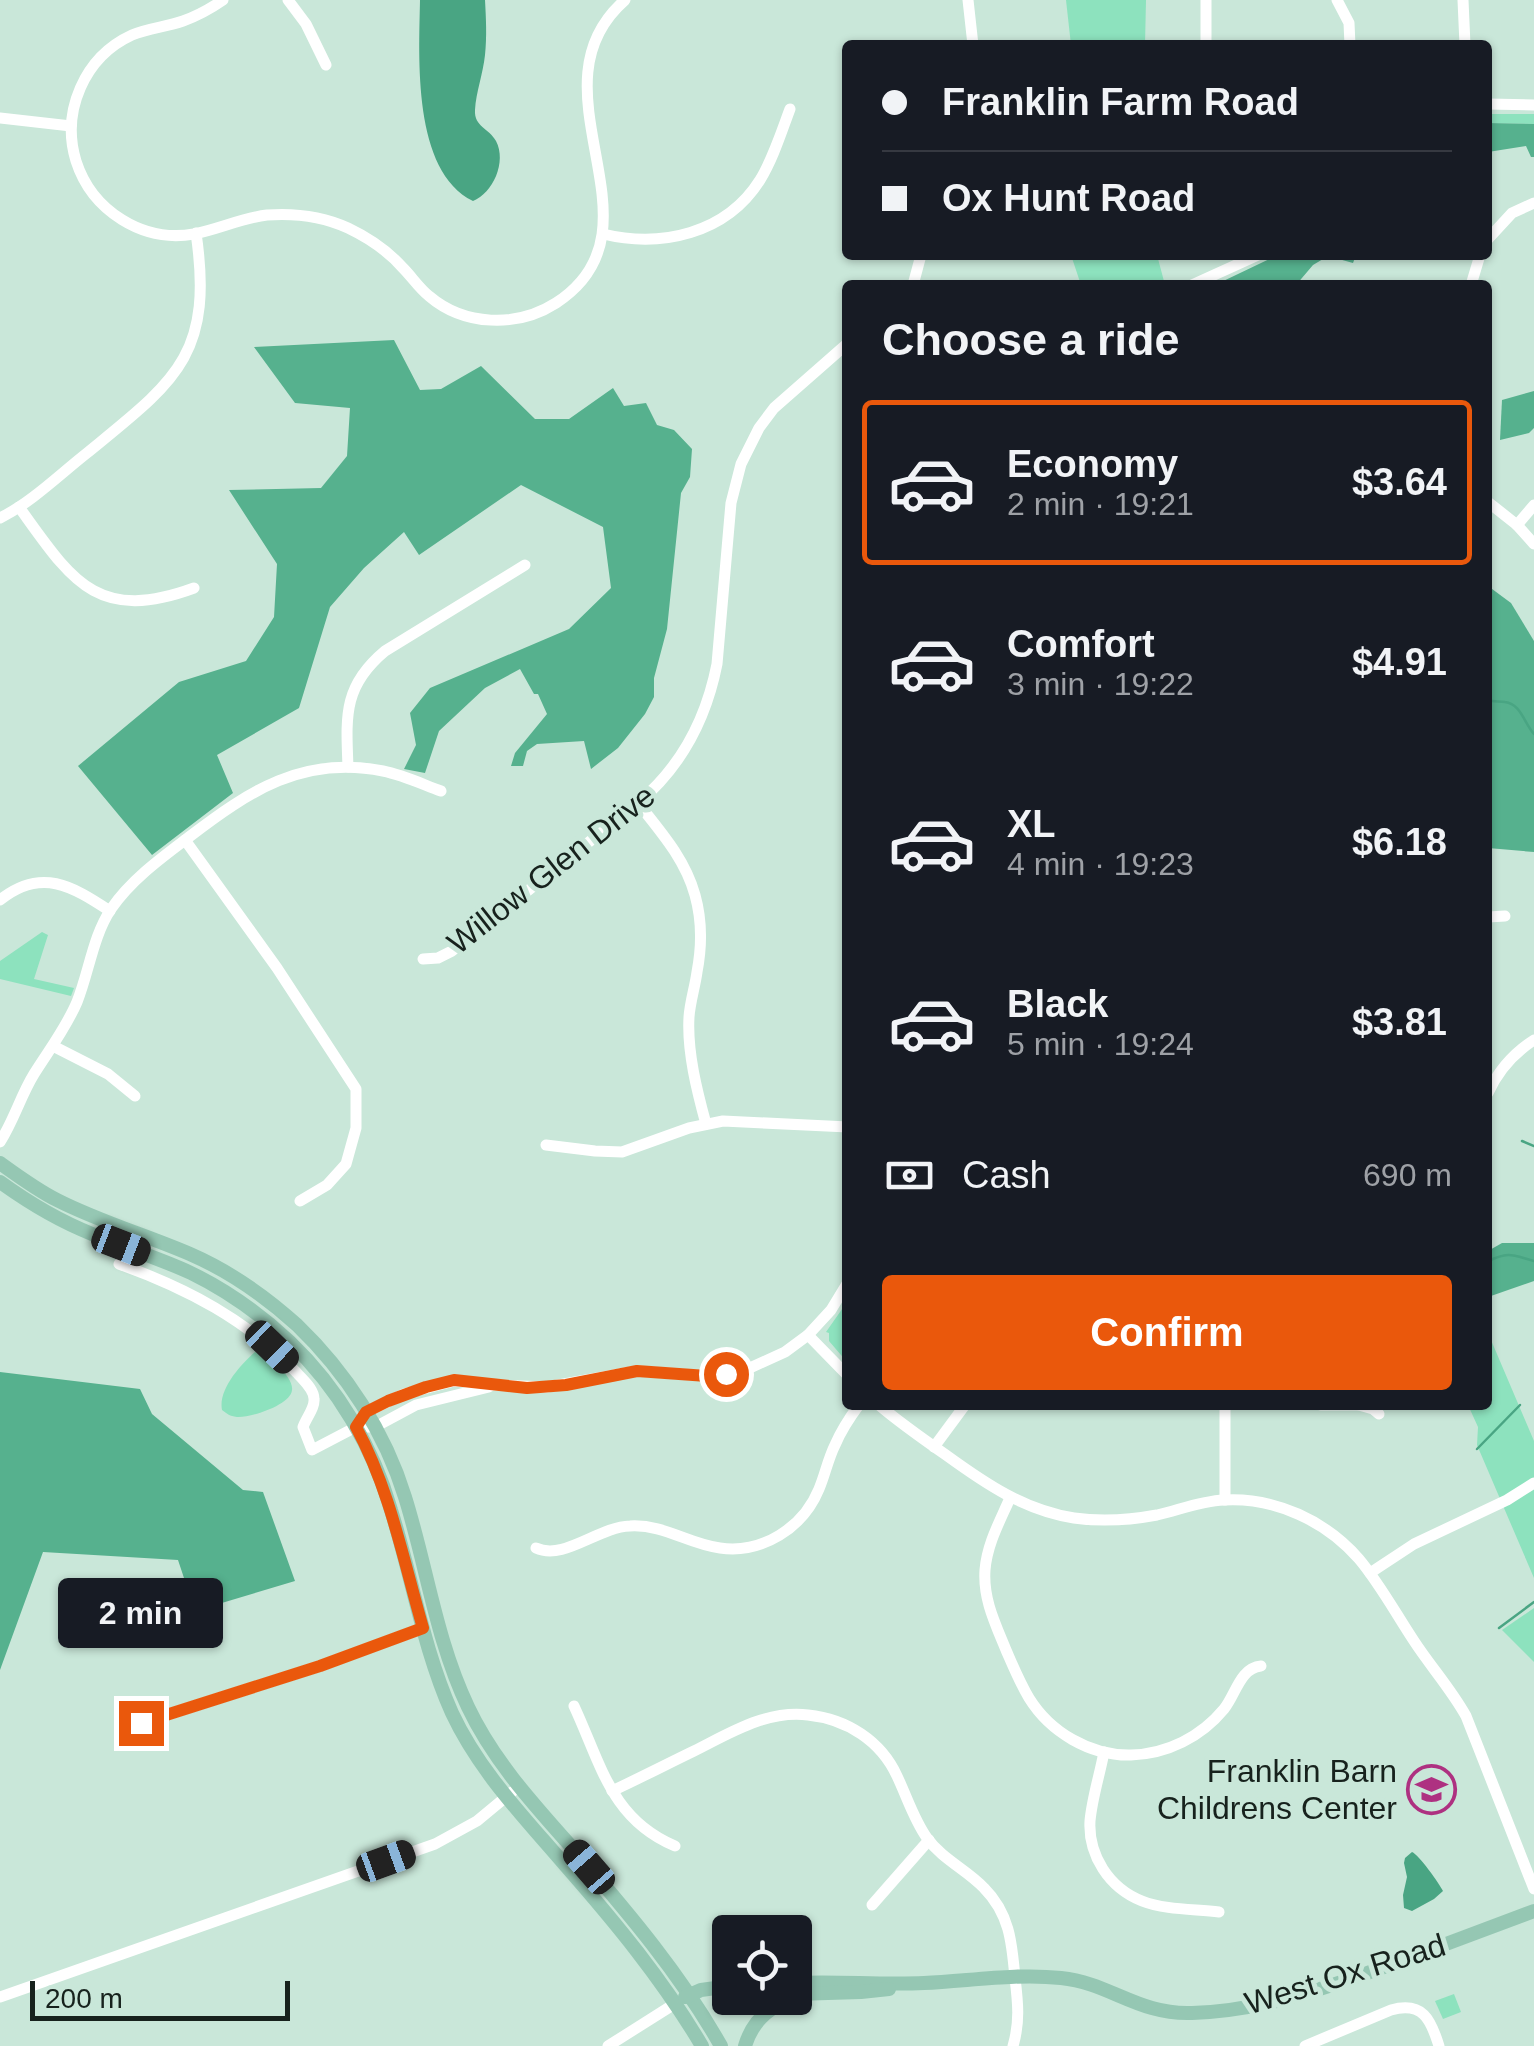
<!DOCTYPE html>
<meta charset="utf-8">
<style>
:root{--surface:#171b24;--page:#20242c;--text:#f1f3f6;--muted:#9ea1a6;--line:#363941;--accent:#ea580c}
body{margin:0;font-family:Arial,sans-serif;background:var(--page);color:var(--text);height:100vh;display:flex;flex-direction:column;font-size:38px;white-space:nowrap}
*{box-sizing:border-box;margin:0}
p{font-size:32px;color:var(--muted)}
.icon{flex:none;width:55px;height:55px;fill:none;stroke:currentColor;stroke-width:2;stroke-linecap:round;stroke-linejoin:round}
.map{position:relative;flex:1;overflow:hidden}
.details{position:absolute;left:842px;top:280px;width:650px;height:1130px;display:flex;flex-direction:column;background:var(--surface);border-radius:10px;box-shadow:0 2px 8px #0004}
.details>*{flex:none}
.banner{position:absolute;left:842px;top:40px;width:650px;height:220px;border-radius:10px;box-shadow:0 2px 8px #0004;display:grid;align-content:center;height:220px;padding:0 40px;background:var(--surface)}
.tools{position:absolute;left:712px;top:1915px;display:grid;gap:20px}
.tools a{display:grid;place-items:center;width:100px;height:100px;border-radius:10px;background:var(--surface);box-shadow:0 2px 8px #0004;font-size:50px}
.scale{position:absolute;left:30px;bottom:25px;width:260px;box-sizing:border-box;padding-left:10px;border:5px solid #17221d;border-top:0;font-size:28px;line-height:35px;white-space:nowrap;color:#17221d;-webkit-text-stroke:8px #c9e7d9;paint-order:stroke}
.end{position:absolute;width:45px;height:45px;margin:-22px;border:12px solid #ea580c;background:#fff;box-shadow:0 0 0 5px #fff}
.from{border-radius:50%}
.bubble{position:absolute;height:70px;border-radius:10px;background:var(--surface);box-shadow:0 2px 8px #0004;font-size:32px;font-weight:700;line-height:70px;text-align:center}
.car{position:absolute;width:30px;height:60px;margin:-30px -15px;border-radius:12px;box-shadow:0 0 8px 2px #0007;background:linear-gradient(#222 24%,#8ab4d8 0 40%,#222 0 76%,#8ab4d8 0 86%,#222 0)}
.banner b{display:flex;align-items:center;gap:35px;height:95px;font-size:38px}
.banner b+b{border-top:2px solid var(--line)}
.banner i{width:25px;height:25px;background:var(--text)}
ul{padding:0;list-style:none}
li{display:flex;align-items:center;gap:30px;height:165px;margin:0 20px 15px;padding:0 20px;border:5px solid transparent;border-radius:10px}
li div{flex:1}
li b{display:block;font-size:38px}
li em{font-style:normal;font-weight:700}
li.current{border-color:var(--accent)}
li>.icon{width:90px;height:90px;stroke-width:1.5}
h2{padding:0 40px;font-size:45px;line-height:120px}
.pay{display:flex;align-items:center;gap:25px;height:110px;padding:0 40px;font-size:38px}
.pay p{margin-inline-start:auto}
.primary-button{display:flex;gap:20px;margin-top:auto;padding:20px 40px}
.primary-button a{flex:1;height:115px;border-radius:10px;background:var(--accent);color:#fff;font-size:40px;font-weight:700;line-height:115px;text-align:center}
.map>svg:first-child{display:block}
.green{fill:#8de2be}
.forest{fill:#56b18e}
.water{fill:#49a583}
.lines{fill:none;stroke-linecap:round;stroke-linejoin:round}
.stream{stroke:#49a583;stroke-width:2.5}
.minor{stroke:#fff;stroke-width:11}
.major{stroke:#95c7b3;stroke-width:14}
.route{stroke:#ea580c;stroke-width:12}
.labels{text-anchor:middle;stroke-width:10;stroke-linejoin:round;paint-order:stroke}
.street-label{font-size:32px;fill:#17221d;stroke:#c9e7d9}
.poi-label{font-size:32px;fill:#17221d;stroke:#c9e7d9;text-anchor:end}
</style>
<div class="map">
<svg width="1534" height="2046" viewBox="0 0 1534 2046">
<rect width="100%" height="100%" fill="#c9e7d9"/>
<g class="green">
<path d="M1066,0H1146L1145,45H1071Z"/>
<path d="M1488,114H1534V124L1488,123Z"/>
<path d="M1071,255H1157L1165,285H1081Z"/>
<path d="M42,932L48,935L34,979L74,988L71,996L0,979V961Z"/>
<path d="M847,1302V1362L829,1341V1333L826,1332Z"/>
<path d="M1488,1333L1534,1441V1578L1477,1445L1478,1427L1468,1405H1488Z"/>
<path d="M255,1352C268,1354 273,1359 281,1369C286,1374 293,1383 292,1390C291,1405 250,1418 237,1417C229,1416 228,1414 222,1410C218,1390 240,1365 255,1352Z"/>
<path d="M1534,1608V1662L1502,1630Z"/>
<path d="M1454,1994L1461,2012L1443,2019L1435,2001Z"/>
</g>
<g class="forest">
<path d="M1488,123L1534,124V157H1531L1526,146L1488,152Z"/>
<path d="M1278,255H1356L1353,263L1328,256L1313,265L1296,285H1215Z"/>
<path d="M394,340L420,390L441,389L481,366L535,419H569L613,388L624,406L646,403L657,425L674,430L692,449L690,477L681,493L667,629L654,678V697L645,714L618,748L591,769L584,741L537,744L527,751L523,766H511L515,753L547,714L538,694H534L520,669L485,688L439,731L425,773L404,769L416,745L410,713L430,688L569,629L611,588L603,527L521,485L419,555L404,532L364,568L330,607L299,708L217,755L233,793L152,855L78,766L179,682L246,661L274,617L277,564L229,490L321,488L347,456L350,408L295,403L254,347Z"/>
<path d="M1534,391V428L1529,433L1500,440L1502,400Z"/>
<path d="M1488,586L1511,603L1534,641V852L1488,848Z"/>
<path d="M1502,1243H1534V1281L1488,1297V1251Z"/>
<path d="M0,1372L140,1389L152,1414L243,1490L263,1492L295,1581L195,1611L178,1560L43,1552L0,1670Z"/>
</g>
<g class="water">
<path d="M420,0H485C486,18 487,37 485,55C483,74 476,92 475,110C474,127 489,128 496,141C507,162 493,193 473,201C412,171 419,57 420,0Z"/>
<path d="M1412,1852C1419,1855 1439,1883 1443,1891L1434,1899L1412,1911L1404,1908L1403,1895L1407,1877L1404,1863L1405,1858Z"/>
</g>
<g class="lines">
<g class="stream">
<path d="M1488,700C1493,702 1499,701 1505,702C1521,704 1524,723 1534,734"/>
<path d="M1522,1141L1534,1146"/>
<path d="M1488,1261C1510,1251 1512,1255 1534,1261"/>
<path d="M1477,1449L1520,1405"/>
<path d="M1499,1628L1534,1602"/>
</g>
<g class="minor">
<path d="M223,0C210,9 197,16 183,21C166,27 148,28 132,35C84,57 61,112 76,161C92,211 143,243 194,234C219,229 242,218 267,215C295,213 324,217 348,228C369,238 388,251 403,268C412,277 419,288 429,296C464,326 517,328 556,303C673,227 523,89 625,0"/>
<path d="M288,0L306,24L326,65"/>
<path d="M968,0L973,45"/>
<path d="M1337,0L1349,23L1350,45"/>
<path d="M1463,0L1465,45"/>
<path d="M1206,45V0"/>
<path d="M1488,104L1534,105"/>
<path d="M0,118L71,126"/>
<path d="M603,234C661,248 726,234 760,180C773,159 781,133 790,109"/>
<path d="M1488,239L1512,213L1534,203"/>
<path d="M913,285L921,255"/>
<path d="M1192,285L1258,255"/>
<path d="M1471,285L1480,255"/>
<path d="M1488,502L1517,525L1534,544"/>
<path d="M19,507C71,579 96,624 194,588"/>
<path d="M0,518C32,502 59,475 87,453C175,381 214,356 196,233"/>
<path d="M1517,525L1534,505"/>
<path d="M348,767C346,716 343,686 385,651L525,565"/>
<path d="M638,803C661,832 685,859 695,895C702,920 702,946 697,972C695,987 690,1002 689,1017C687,1052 697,1091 706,1124"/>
<path d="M185,840L277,968L356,1089V1128L346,1164L327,1185L300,1201"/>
<path d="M0,900C41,867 72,886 110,911"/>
<path d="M1488,917L1505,916"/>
<path d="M423,959L438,958L452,951L638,803C682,766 706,720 717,664L731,503L741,464L759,428L774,408L848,343"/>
<path d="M53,1046L108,1074L135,1096"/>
<path d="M1488,1093C1498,1071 1514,1053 1534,1040"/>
<path d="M0,1142C14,1120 21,1095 34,1074C49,1050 66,1028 77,1002C89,972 93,936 111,909C131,880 161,858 189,837C249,791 303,755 383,771C403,775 422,784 441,791"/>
<path d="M546,1145L595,1151L622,1152L689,1128L723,1121L848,1127"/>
<path d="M119,1264C186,1288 248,1320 297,1373C303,1380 314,1389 314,1399C315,1408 306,1418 303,1427L312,1450L356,1427L366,1412L404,1394L454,1381L494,1385L547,1387L637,1371L707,1376L752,1367L785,1352L808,1335L831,1310L848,1282"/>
<path d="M808,1335L848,1376"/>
<path d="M879,1405C900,1423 923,1439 946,1455C986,1484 1024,1510 1074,1518C1102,1522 1130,1520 1157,1515C1179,1510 1201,1501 1224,1500C1275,1497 1326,1521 1359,1559C1380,1584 1396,1614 1414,1641C1431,1667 1451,1689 1466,1716L1534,1889"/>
<path d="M1225,1405V1500"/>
<path d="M1321,1405H1357"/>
<path d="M1359,1405L1373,1409L1379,1414"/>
<path d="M356,1427H375L416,1405L489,1387"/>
<path d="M934,1447L965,1405"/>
<path d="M1010,1498C1000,1521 987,1544 985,1570C983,1599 995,1623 1006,1650C1013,1666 1020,1683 1029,1698C1050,1732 1090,1756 1131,1755C1167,1754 1201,1737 1224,1709C1236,1694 1240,1668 1261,1666"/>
<path d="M536,1548C564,1561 598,1527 630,1526C664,1524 688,1544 720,1548C762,1554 803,1528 819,1489C825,1475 828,1459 835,1445C841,1431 850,1417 859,1405"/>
<path d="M1370,1573L1414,1544L1507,1500L1534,1483"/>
<path d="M574,1706C601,1764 611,1819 675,1846"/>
<path d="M141,1723L320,1666L423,1628"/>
<path d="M1104,1752C1100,1774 1092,1798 1090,1821C1088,1855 1109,1888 1142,1901C1165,1910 1194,1909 1219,1912"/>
<path d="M612,1791C640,1778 667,1764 694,1751C730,1733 766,1710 808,1715C847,1719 881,1741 897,1776C907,1797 914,1820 927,1838C942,1859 967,1870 984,1888C1010,1914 1012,1944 1015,1978C1018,2003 1020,2022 1013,2046"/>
<path d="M872,1905L929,1840"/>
<path d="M0,1997L435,1844L477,1821L512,1792"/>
<path d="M608,2046L676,2003"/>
<path d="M1305,2046L1391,2010C1423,2001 1431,2020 1439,2046"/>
</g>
<g class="major">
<path d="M0,1163C18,1176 37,1190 57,1200C100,1222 146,1235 190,1254C229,1271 266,1297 297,1325C346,1372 385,1432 405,1497C427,1567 436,1640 468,1707C494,1762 536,1807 576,1852C629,1914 681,1975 721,2046"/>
<path d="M0,1182C29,1203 59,1221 92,1234C125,1248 159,1258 191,1273C228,1291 261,1315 290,1342C338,1388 373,1447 391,1510C412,1577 423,1648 452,1713C479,1771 524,1817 565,1865C615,1922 663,1980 702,2046"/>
<path d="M795,1983C838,1981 881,1985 924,1983C969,1981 1017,1973 1061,1978C1110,1983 1138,2015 1192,2013C1266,2011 1338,1984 1406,1959C1449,1943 1491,1927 1534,1911"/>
<path d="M795,1994L861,1992L889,1989"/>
<path d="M685,1997L701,1990L730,1986"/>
<path d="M745,2046C754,2016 776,2001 806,1996"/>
</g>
</g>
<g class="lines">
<path class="route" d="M141,1723L320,1666L423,1628C403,1559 390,1490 356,1427L366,1412L388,1401L426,1387L454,1380L527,1388L566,1385L637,1371L707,1376L726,1374"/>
</g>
<defs>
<symbol id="school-ring" viewBox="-11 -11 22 22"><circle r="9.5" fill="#c9e7d9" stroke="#ae3181" stroke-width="1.5"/><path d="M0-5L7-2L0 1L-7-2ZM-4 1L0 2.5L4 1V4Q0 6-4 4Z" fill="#ae3181"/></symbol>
</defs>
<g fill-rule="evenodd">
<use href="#school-ring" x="1404" y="1762" width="55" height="55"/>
</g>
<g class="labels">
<g class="street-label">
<text transform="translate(551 869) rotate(-38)" y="11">Willow Glen Drive</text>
<text transform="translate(1345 1974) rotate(-17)" y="11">West Ox Road</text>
</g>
<g class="poi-label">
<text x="1397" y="1782">Franklin Barn<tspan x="1397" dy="37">Childrens Center</tspan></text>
</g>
</g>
</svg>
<div class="tools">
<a><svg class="icon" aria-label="locate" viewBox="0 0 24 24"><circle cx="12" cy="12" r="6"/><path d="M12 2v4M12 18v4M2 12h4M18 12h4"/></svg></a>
</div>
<div class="scale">200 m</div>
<i class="end from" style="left:726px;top:1374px"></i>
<i class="end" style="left:141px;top:1723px"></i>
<div class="bubble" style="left:58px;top:1578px;width:165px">2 min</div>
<i class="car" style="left:121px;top:1245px;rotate:111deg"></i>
<i class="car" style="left:272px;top:1347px;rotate:134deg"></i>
<i class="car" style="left:386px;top:1861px;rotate:70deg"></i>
<i class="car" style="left:589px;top:1867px;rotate:319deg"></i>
<div class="banner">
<b><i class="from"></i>Franklin Farm Road</b>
<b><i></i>Ox Hunt Road</b>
</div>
<section class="details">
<h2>Choose a ride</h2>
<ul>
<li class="current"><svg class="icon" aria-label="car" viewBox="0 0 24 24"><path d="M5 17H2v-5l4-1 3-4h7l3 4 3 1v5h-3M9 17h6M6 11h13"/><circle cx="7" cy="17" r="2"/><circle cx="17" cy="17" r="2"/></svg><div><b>Economy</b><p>2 min · 19:21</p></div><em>$3.64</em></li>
<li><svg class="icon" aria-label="car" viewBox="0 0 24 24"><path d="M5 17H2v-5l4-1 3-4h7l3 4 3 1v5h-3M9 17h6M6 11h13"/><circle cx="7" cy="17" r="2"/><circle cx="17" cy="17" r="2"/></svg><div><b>Comfort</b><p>3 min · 19:22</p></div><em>$4.91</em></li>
<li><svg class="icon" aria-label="car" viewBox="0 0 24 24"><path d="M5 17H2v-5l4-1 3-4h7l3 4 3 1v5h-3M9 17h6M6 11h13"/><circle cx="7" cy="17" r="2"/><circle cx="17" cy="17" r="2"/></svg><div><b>XL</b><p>4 min · 19:23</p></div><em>$6.18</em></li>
<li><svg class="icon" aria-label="car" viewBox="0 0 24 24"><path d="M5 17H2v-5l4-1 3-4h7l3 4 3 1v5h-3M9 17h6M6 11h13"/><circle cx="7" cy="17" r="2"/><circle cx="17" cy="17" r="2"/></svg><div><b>Black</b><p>5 min · 19:24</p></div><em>$3.81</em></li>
</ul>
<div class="pay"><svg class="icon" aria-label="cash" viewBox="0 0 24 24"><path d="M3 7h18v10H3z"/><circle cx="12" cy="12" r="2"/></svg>Cash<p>690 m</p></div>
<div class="primary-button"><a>Confirm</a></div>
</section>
</div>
